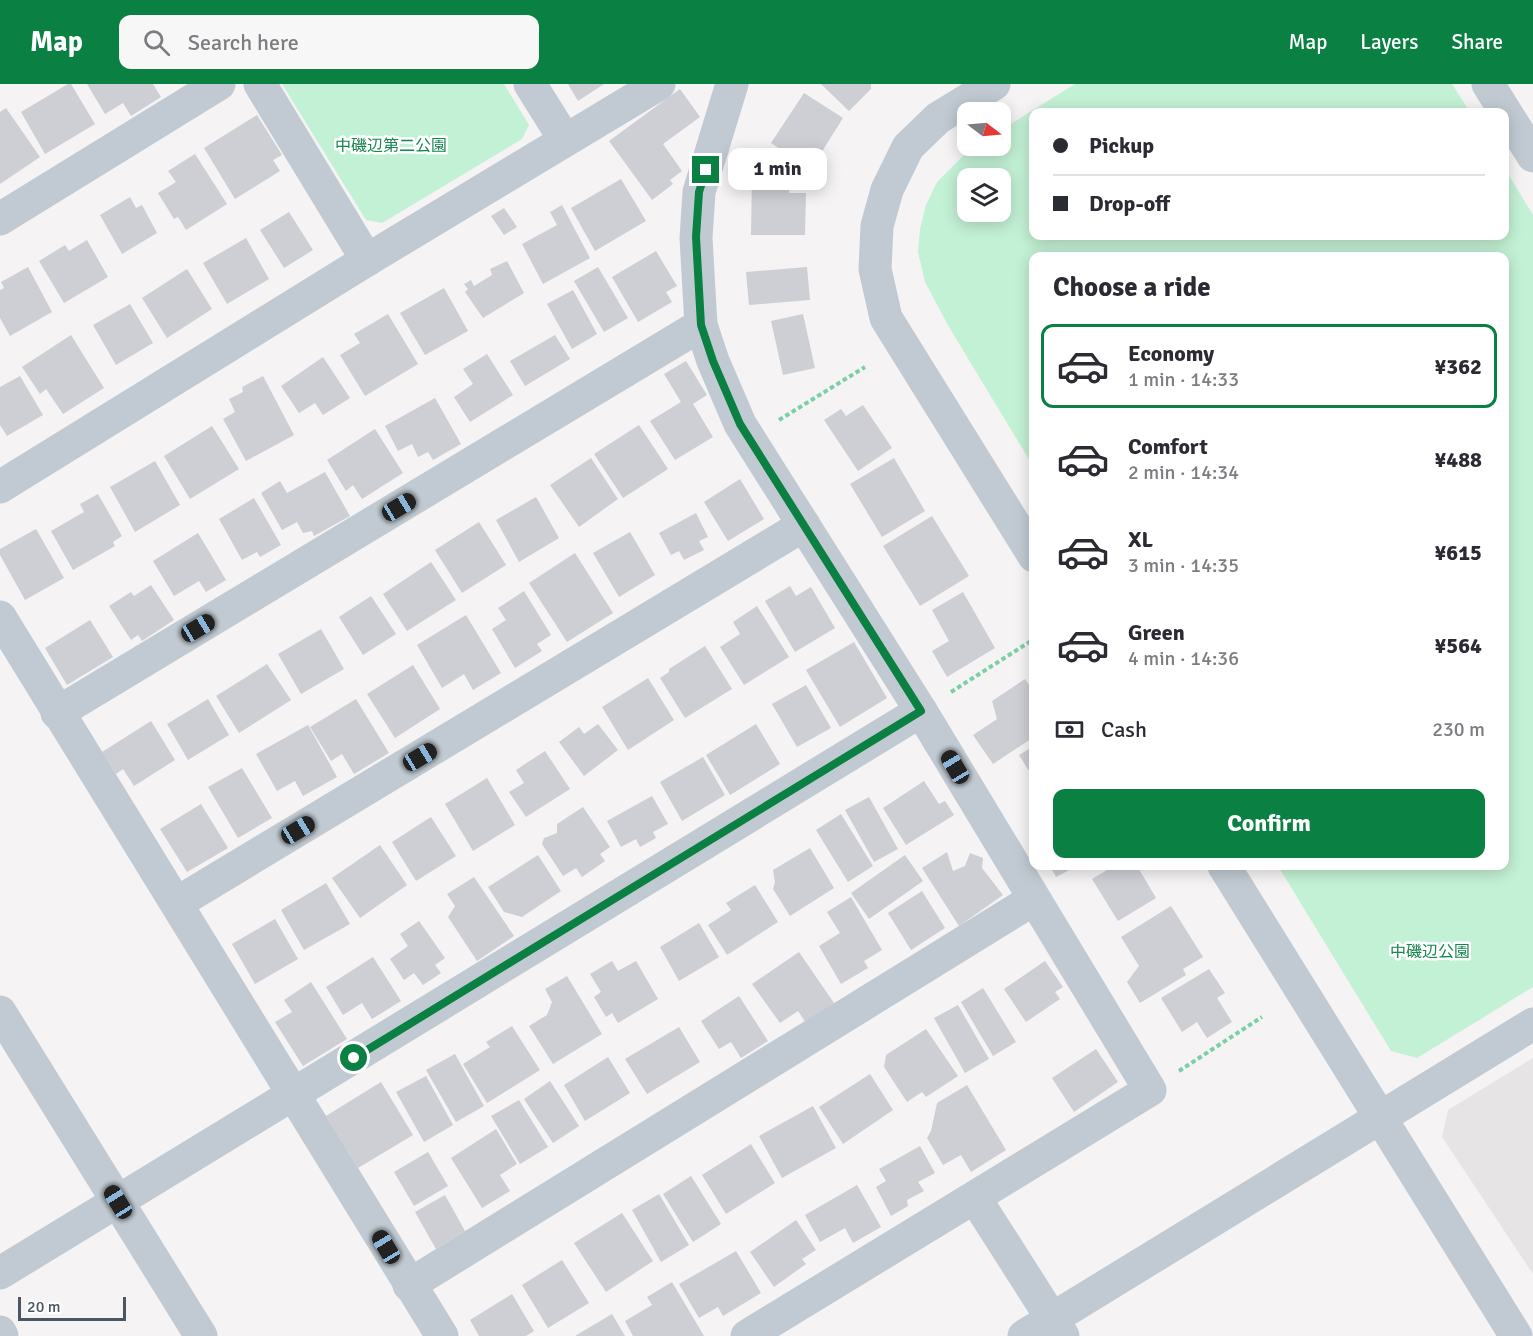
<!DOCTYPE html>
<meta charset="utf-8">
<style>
:root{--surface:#fff;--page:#f7f7f7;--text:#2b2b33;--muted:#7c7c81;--line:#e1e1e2;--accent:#0b8043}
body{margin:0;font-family:Signika,"Noto Sans JP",sans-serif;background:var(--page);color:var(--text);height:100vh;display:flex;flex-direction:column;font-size:22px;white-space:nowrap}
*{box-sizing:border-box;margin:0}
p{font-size:20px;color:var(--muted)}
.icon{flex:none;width:33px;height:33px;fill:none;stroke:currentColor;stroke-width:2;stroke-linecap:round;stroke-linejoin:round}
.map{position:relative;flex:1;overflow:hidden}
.details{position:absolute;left:1029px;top:168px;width:480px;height:618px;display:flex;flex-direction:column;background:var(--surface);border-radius:12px;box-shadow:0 3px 15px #0003}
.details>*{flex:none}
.banner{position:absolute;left:1029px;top:24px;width:480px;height:132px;border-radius:12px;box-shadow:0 3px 15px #0003;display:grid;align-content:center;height:132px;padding:0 24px;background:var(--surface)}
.needle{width:39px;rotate:106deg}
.buttons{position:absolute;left:957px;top:18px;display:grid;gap:12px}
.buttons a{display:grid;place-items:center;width:54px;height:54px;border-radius:12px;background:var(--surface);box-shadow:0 3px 15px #0003;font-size:30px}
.scale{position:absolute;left:18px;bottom:15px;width:108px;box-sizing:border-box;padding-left:6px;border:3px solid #4a5661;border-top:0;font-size:16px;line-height:21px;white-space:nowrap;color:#4a5661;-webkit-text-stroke:4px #fff;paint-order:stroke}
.end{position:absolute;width:27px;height:27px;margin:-14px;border:8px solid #0b8043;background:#fff;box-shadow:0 0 0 3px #fff}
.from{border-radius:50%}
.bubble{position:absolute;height:42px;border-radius:12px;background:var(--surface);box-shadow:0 3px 15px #0003;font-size:20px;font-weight:700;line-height:42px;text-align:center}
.car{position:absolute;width:18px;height:36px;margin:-18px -9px;border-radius:8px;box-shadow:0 0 4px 2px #0007;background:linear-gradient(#222 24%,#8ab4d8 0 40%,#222 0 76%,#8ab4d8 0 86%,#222 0)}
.banner b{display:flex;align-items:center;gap:21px;height:57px;font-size:22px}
.banner b+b{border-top:2px solid var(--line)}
.banner i{width:15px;height:15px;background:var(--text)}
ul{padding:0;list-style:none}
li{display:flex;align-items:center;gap:18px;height:84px;margin:0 12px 9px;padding:0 12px;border:3px solid transparent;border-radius:12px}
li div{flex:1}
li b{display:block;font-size:22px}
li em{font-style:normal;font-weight:700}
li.selected{border-color:var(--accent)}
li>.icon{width:54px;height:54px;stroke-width:1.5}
h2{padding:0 24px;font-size:27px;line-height:72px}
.pay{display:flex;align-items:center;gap:15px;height:66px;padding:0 24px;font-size:22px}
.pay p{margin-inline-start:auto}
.primary-button{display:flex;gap:12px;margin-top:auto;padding:12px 24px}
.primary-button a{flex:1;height:69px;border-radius:12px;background:var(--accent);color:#fff;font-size:24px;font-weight:700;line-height:69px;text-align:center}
header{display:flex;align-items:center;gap:36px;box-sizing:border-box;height:84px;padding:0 30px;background:var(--accent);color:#fff}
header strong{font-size:28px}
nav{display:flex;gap:33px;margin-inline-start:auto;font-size:21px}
.search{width:420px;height:54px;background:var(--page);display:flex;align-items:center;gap:15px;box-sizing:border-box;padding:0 21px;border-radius:12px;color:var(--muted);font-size:22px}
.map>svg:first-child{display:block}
.education{fill:#e6e4e5}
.green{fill:#c3f1d5;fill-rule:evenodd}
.building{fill:#cdcfd5}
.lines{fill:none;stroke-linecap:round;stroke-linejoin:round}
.path{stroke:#7ad0a6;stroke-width:4;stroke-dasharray:4.5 3;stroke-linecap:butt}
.minor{stroke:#c1cad2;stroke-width:33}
.tertiary{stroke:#c1cad2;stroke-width:33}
.route{stroke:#0b8043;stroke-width:8}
.labels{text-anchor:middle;stroke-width:5;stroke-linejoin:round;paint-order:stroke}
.park-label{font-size:16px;fill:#17864f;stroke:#fff}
</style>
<header>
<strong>Map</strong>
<div class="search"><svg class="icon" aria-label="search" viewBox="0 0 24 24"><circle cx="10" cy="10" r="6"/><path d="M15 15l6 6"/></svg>Search here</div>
<nav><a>Map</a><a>Layers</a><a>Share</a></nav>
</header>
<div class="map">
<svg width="1533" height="1252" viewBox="0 0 1533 1252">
<rect width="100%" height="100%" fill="#f5f3f3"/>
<path class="education" d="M1533,974V1190L1442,1053L1448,1026Z"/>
<g class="green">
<path d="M282,0H504L529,41L522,55L382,139L366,136Z"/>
<path d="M1075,0H1452L1470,28H1034V152H1504L1505,85L1533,131V903L1417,974L1391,967L1278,782H1504V172H1034L1033,382L949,243L925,198L918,168L920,145L926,121L937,98L970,65L975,62H1000L1001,46ZM968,94H1000V128H968Z"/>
</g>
<g class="building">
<path d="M68,0H71L95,40L45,70L21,28Z"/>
<path d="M87,0H153L161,13L131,32L123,19L105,30Z"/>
<path d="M568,0H604L578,17Z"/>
<path d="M821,0H871V5L849,27Z"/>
<path d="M680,5L700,33L663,60L682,87L670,96L673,100L652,116L609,57Z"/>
<path d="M804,9L843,34L811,85L771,59Z"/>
<path d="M6,24L40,73L0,100V28Z"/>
<path d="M257,31L282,71L273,76L280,87L235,115L204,64Z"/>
<path d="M195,70L227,120L186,146L178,133L174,135L158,109L176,98L168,87Z"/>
<path d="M752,91L790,92L789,109H806L805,151H751Z"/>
<path d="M621,95L646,137L595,167L571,124Z"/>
<path d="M130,113L136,124L142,121L157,149L122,170L100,131Z"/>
<path d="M562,121L590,174L543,200L522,160L557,141L550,128Z"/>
<path d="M504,124L517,143L504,151L491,132Z"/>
<path d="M289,128L313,166L284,184L260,146Z"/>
<path d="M246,154L269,195L227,220L203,179Z"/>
<path d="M87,156L108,193L64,219L39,177L65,161L69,167Z"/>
<path d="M656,167L677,202L666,208L672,218L638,238L612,193Z"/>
<path d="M507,177L524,209L483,234L465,208L468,205L464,200L471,196L474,202L492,191L490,185Z"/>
<path d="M28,183L52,228L10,252L0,234V206L4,204L1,198Z"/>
<path d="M598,183L628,234L604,248L574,197Z"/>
<path d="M807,183L810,216L749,221L746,188Z"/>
<path d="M187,185L212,225L167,254L142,214Z"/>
<path d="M444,204L468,247L425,271L400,229Z"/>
<path d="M573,206L597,250L572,265L547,220Z"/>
<path d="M130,220L153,259L116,281L93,241Z"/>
<path d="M388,230L418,280L365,312L340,271L360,259L354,250Z"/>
<path d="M803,230L815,284L783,291L771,237Z"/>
<path d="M71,251L104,304L63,330L46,305L40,310L22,283Z"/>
<path d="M555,251L570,275L525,302L510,277Z"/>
<path d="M487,270L513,311L470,338L454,313L473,300L463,285Z"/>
<path d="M323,273L350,314L323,331L315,319L299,329L281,302Z"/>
<path d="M686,277L707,311L693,320L713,353L675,376L650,337L681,318L664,290Z"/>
<path d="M20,292L43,331L7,352L0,341V303Z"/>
<path d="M263,292L294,351L246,377L223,335L235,328L229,315L243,308L242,303Z"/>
<path d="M435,314L461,360L433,376L428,368L418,373L412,360L398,367L385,342Z"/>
<path d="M863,321L892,364L858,387L824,336L841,325L846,332Z"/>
<path d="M639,341L668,385L623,414L594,370Z"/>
<path d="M212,342L239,385L190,415L164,372Z"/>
<path d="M375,345L403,389L362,415L353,401L346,407L327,376Z"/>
<path d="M591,374L618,415L579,443L550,401Z"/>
<path d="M894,374L925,427L882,453L850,400Z"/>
<path d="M155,377L180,421L135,448L110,403Z"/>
<path d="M325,388L350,432L314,452L312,447L303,449L297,438L282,446L261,409L280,397L287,409Z"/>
<path d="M740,395L764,435L728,457L704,418Z"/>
<path d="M98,410L122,452L113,458L115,462L73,486L51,447L84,428L80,420Z"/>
<path d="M536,413L559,454L519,478L496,436Z"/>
<path d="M254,414L281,461L260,473L257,468L242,476L219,435Z"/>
<path d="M696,429L708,453L699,457L704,466L684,476L679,467L671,471L659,449Z"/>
<path d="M932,432L969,492L920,522L883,462Z"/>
<path d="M479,438L506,481L462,509L435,466Z"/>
<path d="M36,445L64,494L25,516L0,471V465Z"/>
<path d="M630,448L655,491L619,513L593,469Z"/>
<path d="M198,449L226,496L206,508L199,497L174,512L153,477Z"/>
<path d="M575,469L613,529L567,558L529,499Z"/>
<path d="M431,478L456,516L407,547L383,510Z"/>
<path d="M151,501L174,536L142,557L138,551L131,556L109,522L131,508L134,512Z"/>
<path d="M790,502L796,512L811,503L835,544L795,568L765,517Z"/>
<path d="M524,507L551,551L537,560L542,567L515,584L492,545L506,536L498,524Z"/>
<path d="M963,508L995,564L947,593L932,567L949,557L932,526Z"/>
<path d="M371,512L396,550L363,571L339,533Z"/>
<path d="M757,522L789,573L744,601L720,563L740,550L733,538Z"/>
<path d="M466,531L501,589L473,606L464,590L442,604L417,561Z"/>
<path d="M90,536L113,573L67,601L45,564Z"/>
<path d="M321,545L344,585L301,610L278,570Z"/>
<path d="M854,558L887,614L840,643L806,586Z"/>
<path d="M705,562L732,605L685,634L660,594L669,588V585Z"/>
<path d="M267,580L291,616L239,649L216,612Z"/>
<path d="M413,581L440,625L395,654L367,610Z"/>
<path d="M648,594L674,636L628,666L602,623Z"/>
<path d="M1025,595L1034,608V653L993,680L973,651L997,635L992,617Z"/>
<path d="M806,601L831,644L797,663L772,620Z"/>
<path d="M208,615L229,651L188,676L167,640Z"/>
<path d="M356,615L389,669L354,690L342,670L331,677L310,643Z"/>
<path d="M151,637L175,676L134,702L123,685L116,690L102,668Z"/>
<path d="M598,640L618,666L584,692L559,658L579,643L584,650Z"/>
<path d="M756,640L780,680L730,711L706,671Z"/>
<path d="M308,641L337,693L303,712L295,697L277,707L256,670Z"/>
<path d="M1034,662V695L1019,671Z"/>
<path d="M545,667L570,705L526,733L509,708L524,699L516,686Z"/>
<path d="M703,673L725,711L682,737L660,698Z"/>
<path d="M242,684L272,734L238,754L208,703Z"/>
<path d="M487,694L515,741L473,767L445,720Z"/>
<path d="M924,697L939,720L945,717L954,731L906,761L883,724Z"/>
<path d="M652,712L668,740L653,748L656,754L640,763L636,755L621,763L607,737Z"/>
<path d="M869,713L898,765L874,778L845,726Z"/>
<path d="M201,720L228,764L187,788L160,745Z"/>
<path d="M583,723L610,763L600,770L605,777L582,793L576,784L563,792L542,760L544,754L557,749V740Z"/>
<path d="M841,730L873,782L848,798L816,746Z"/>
<path d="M431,733L456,772L416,797L392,758Z"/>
<path d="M380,761L407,801L360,834L332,794Z"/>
<path d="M810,764L834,804L790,832L773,805L775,798L773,786Z"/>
<path d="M947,768L953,787L965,782L970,769L983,774L982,784L1003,811L959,842L922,784Z"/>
<path d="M538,771L561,807L522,833L504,828L488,803Z"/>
<path d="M905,771L923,797L869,835L851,809Z"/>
<path d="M1050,782H1077L1056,793Z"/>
<path d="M1114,782H1137L1156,814L1118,837L1092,795Z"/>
<path d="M474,793L514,852L477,877L448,833L455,822L447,810Z"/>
<path d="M326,799L350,840L304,866L281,826Z"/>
<path d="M755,801L778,838L727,871L708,841L731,826L726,819Z"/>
<path d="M922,807L945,844L911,866L888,829Z"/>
<path d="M851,813L882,866L864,877L868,884L841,900L819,862L840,849L827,828Z"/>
<path d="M1171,822L1203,873L1183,885L1186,891L1140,919L1127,898L1139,882L1121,853Z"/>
<path d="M275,835L298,875L255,900L232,860Z"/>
<path d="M419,837L445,874L435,881L441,889L423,901L414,889L404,896L390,875L408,862L400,850Z"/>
<path d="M699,839L719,873L679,897L660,863Z"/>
<path d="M799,868L834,919L806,939L798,927L780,939L752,900Z"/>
<path d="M373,873L401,917L372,935L362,919L343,931L326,903Z"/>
<path d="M612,877L618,887L636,877L658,915L618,939L612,929L606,933L594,913L601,908L590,890Z"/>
<path d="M1045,877L1063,903L1055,908L1060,915L1026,938L1004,905Z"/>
<path d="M1209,885L1225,909L1217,914L1232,938L1207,954L1197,938L1182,948L1161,914Z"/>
<path d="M567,892L602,950L553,980L529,942L547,931L552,918L545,905Z"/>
<path d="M311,898L347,955L303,982L275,938L292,928L284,916Z"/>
<path d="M983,904L1016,958L993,972L961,918Z"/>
<path d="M739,912L768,957L741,974L731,958L719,965L701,937Z"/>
<path d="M958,921L989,975L965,989L934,934Z"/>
<path d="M512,942L540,986L487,1019L463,980L490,963L486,958Z"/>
<path d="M679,943L700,978L647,1010L625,975Z"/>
<path d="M926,945L958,992L926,1013L922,1008L907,1018L884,983L886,971Z"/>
<path d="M1096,965L1118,998L1074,1028L1052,994Z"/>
<path d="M455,970L484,1022L456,1038L426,986Z"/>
<path d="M608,973L630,1009L585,1037L564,1001Z"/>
<path d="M870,990L893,1026L843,1060L819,1023Z"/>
<path d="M426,992L453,1041L424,1058L396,1008Z"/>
<path d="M550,997L579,1042L553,1059L524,1015Z"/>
<path d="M381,998L413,1051L358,1084L326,1032Z"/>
<path d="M967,1001L1006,1066L971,1088L961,1071L943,1081L927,1054L931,1047L937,1019Z"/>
<path d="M519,1016L548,1063L520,1080L491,1032Z"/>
<path d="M813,1022L836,1064L782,1094L759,1052Z"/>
<path d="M496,1045L517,1080L500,1091L510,1107L482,1124L451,1074Z"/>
<path d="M751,1060L775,1099L726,1130L702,1091Z"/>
<path d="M920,1062L935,1089L918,1098L924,1107L907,1116L908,1122L891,1132L876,1103L886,1097L879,1085Z"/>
<path d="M428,1068L448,1102L414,1122L394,1088Z"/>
<path d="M691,1092L721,1140L693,1158L663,1110Z"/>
<path d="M857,1101L881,1143L853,1159L845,1144L820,1158L805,1131Z"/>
<path d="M659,1110L689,1161L661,1178L632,1126Z"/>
<path d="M445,1111L465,1147L436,1165L415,1128Z"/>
<path d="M622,1129L653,1177L606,1208L574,1159Z"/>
<path d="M796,1136L816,1166L802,1175L806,1180L774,1203L750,1168Z"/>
<path d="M736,1167L761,1209L723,1232L718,1223L699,1234L679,1200Z"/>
<path d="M562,1176L589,1219L548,1244L522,1201Z"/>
<path d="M672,1198L704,1252H633L625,1237L652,1221L647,1213Z"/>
<path d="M512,1210L534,1247L526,1252H479L470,1236Z"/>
<path d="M612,1230L625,1252H575Z"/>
</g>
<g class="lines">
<g class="path">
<path d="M779,336L865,283"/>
<path d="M951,608L1031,557"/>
<path d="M1179,987L1262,933"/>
</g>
<g class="minor">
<path d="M260,0L367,176"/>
<path d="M530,0L565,56"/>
<path d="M732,0L699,108L696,154L701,241L713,277L740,340L921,627L1150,1006L747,1252"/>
<path d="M0,135L219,0"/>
<path d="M0,403L367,176L659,0"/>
<path d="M0,533L442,1252"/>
<path d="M57,629L701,241"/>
<path d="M177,819L804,441"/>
<path d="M0,928L201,1252"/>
<path d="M975,1114L1063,1252"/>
<path d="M0,1189L921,627"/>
<path d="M409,1201L1034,815"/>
</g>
<g class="tertiary">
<path d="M994,0L938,34L908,63L887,106L877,142L875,185L886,234L1034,472"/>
<path d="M1488,0L1533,72"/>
<path d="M1224,782L1516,1252"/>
<path d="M0,1248L2,1252"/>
<path d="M1024,1252L1533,940"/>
</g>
</g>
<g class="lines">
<path class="route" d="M354,974L921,627L740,340L713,277L701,241L696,153L699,108L706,86"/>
</g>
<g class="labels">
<g class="park-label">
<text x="391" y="67">中磯辺第二公園</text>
<text x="1430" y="873">中磯辺公園</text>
</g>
</g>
</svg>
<div class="buttons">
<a><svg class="needle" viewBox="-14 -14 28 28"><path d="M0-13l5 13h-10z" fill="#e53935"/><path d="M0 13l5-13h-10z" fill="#7c7c81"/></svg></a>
<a><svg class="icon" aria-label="layers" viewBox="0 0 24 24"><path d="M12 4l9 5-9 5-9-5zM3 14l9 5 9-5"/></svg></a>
</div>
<div class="scale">20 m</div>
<i class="end from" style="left:354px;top:974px"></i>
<i class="end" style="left:706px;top:86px"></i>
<div class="bubble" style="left:728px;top:64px;width:99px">1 min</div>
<i class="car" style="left:399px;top:423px;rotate:59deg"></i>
<i class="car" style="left:198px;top:544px;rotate:59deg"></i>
<i class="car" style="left:420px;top:673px;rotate:59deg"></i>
<i class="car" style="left:955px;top:683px;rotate:329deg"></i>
<i class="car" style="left:298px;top:746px;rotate:59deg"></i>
<i class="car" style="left:118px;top:1118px;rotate:328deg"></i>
<i class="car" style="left:386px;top:1163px;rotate:329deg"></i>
<div class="banner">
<b><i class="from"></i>Pickup</b>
<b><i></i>Drop-off</b>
</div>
<section class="details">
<h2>Choose a ride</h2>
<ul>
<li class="selected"><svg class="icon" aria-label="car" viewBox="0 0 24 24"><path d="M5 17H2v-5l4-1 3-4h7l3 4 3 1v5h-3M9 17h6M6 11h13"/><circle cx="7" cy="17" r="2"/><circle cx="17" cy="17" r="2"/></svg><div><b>Economy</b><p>1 min · 14:33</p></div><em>¥362</em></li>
<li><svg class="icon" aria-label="car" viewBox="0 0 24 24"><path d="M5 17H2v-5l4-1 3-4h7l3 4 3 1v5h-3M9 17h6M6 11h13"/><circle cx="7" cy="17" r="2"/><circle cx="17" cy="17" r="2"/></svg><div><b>Comfort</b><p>2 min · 14:34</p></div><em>¥488</em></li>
<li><svg class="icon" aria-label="car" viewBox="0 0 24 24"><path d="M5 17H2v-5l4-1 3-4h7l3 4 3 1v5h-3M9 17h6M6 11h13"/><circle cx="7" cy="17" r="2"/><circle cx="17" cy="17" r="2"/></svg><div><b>XL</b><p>3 min · 14:35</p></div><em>¥615</em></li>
<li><svg class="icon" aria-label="car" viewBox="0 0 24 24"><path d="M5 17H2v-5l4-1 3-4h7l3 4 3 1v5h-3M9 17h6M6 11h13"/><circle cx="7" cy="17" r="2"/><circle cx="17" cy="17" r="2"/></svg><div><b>Green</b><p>4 min · 14:36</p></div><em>¥564</em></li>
</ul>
<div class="pay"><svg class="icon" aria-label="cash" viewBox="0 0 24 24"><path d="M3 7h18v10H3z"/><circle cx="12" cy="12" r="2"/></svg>Cash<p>230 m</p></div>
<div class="primary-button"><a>Confirm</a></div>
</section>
</div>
